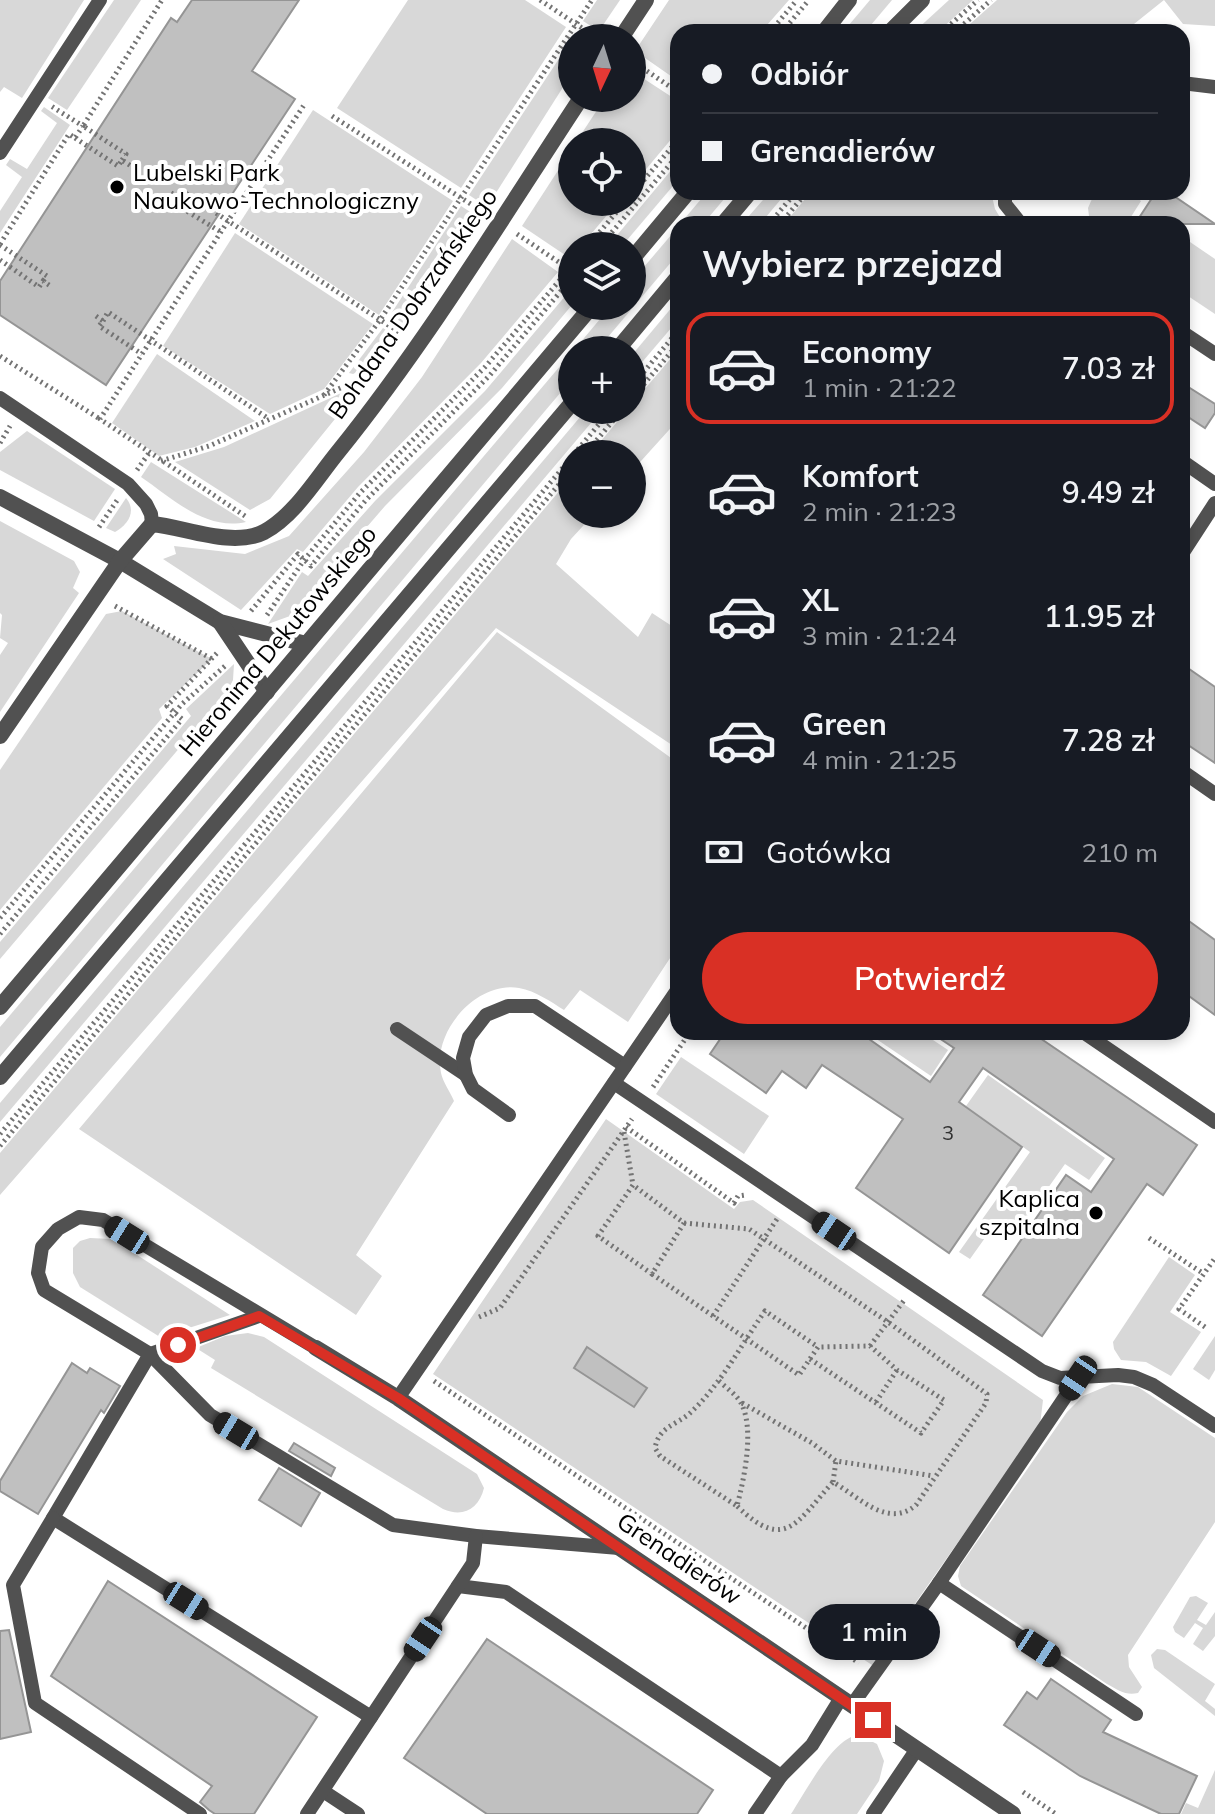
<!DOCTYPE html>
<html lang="pl">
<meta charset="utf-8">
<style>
:root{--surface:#171b24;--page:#242831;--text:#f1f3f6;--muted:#9ea1a6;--line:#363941;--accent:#d93025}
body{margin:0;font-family:Mulish,sans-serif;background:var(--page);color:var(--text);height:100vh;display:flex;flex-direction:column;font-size:30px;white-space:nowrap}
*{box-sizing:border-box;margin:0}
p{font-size:26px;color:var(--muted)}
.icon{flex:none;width:44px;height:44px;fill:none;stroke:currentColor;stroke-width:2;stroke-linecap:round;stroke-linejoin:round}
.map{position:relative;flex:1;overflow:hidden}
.sheet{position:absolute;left:670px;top:216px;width:520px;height:824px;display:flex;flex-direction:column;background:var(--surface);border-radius:24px;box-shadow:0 4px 12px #0003}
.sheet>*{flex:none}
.banner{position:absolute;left:670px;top:24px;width:520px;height:176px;border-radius:24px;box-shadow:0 4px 12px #0003;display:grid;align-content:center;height:176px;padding:0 32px;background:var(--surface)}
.needle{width:52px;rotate:184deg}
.fabs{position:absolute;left:558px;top:24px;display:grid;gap:16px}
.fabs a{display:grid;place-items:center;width:88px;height:88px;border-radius:50%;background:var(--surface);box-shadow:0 4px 12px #0003;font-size:40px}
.end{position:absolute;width:36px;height:36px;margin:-18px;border:10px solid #d93025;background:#fff;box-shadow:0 0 0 4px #fff}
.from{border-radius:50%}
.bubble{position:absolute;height:56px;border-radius:28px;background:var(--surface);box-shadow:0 4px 12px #0003;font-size:26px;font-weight:600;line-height:56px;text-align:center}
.car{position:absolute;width:24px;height:48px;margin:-24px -12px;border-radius:10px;box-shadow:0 0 6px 2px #0007;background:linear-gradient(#222 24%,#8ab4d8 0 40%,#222 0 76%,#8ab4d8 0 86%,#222 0)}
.banner b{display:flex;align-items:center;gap:28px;height:76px;font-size:30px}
.banner b+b{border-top:2px solid var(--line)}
.banner i{width:20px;height:20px;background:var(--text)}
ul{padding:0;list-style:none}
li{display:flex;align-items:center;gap:24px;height:112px;margin:0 16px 12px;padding:0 16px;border:4px solid transparent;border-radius:24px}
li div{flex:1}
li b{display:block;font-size:30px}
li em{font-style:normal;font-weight:600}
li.selected{border-color:var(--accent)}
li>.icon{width:72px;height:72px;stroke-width:1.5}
h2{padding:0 32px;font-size:36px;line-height:96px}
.pay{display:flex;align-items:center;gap:20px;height:88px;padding:0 32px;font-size:30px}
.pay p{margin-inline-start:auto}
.action{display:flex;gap:16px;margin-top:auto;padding:16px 32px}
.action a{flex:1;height:92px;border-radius:48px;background:var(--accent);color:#fff;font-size:32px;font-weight:600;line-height:92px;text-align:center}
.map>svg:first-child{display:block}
.green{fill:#d8d8d8}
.building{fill:#c0c0c0;stroke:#959595;stroke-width:2}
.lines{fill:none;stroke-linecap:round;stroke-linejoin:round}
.path{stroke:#737373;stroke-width:5;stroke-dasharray:2 4;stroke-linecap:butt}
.service{stroke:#515151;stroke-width:14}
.minor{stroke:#515151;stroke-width:16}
.tertiary{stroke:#515151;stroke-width:16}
.route{stroke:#d93025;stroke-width:10}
.poi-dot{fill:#000;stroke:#fff;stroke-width:3}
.labels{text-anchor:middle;stroke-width:8;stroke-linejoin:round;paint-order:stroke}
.number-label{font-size:20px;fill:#303030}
.poi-label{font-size:24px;fill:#000;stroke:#fff;text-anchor:start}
.street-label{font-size:24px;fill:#000;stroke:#fff}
</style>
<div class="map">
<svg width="1215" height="1814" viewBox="0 0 1215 1814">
<rect width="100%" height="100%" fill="#fff"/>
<g class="green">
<path d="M0,0H84L22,98L4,87L0,92Z"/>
<path d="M114,0H141L67,110L48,98Z"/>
<path d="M408,0H525L566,27L461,188L337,108Z"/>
<path d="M597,0H620L599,31L583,21Z"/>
<path d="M669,0H789L761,32H678V81L635,51Z"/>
<path d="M870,0H892L865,32H843Z"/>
<path d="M949,0H973L938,32H914Z"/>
<path d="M997,0H1215V26L1183,24L1164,0L1124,32H961Z"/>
<path d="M572,39V73L487,207L469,195Z"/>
<path d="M632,71L678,101V131L632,186V142H576L605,98H632Z"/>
<path d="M44,107L70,125L0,233V211L22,177L6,165L10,159L27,169L57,123L41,111Z"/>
<path d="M313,110L453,201L379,315L239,224Z"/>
<path d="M572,149V202H618L581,246H572L571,259L522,226Z"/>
<path d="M678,162V180L622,246H608Z"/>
<path d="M707,192H730L703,224H680Z"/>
<path d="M770,192H787L760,224H742Z"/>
<path d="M811,192H991L995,209L1004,224H784Z"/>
<path d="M1095,192H1129L1141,201L1129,220L1134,224H1090L1088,208Z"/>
<path d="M461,206L478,217L403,329L387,320Z"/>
<path d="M678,227V254L597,350H574L611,306H632V281Z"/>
<path d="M235,233L373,324L324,389L270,414L163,346Z"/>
<path d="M512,239L558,272L481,363L358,487L303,552L297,549L241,610L163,559L176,554L174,546L245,554L289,536L364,452L422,377Z"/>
<path d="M1190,242L1215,259V314L1182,292V256Z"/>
<path d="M572,288V305L502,388L385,506L290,616L268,624L302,572L308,576L375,501L485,391Z"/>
<path d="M678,300V320L632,374V355Z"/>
<path d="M383,328L399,339L384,358L353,374L349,373Z"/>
<path d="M678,350V420L632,471V454H590L627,410H632V404Z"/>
<path d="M572,352V379L0,1057V1027Z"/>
<path d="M157,354L255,421L195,447L159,456L112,423Z"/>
<path d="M365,382L270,499L250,510L175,462L224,447Z"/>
<path d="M586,410H602L0,1122V1103Z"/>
<path d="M27,431L115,489L94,521L0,470V452Z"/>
<path d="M151,462L246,522C205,531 172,498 141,477Z"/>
<path d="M572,476V514H594L571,539L556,564L638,637L652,613L678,630V749L496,628L0,1195V1153Z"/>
<path d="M126,498C137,511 128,525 115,532L106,528Z"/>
<path d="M0,521L74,561L80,572L73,588L79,593L0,712V655L8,643L0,638L2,615L0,613Z"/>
<path d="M122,611L212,659L159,709L162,718L0,910V770L106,614Z"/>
<path d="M497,632L678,763V946L628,1022L580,990L564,1010C551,1002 536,991 519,988C477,981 432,1031 441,1073C443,1082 450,1092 454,1101L356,1255L382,1276L356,1315L79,1129Z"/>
<path d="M234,664L233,680L227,692L0,959V942L191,716L186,709Z"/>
<path d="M866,1032H921L948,1050L931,1076Z"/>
<path d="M681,1057L769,1116L744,1154L656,1094Z"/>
<path d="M988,1075L1105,1158L1089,1180L1065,1164L1016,1233L997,1221L970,1259L959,1252L1030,1152L966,1106Z"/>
<path d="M606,1119L734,1209L740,1202L753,1200L1043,1400L1040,1425L872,1665L433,1374Z"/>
<path d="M90,1238L111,1239L120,1244L230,1315L160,1337L80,1287L73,1273V1248L80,1241Z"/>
<path d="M1169,1257L1195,1275L1170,1312L1201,1332L1171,1376L1146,1362L1121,1360L1114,1349L1113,1342Z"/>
<path d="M248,1333L264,1337L477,1474L484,1488C479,1509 463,1518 443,1509L211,1368L215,1360L196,1348L225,1336Z"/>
<path d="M1215,1336V1370L1209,1380L1193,1369Z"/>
<path d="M1112,1384L1138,1387L1215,1438V1522L1128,1655L1129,1667L1142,1687L1138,1693C1126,1696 1118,1690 1107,1684L961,1586L958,1576L960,1566L1067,1412L1083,1396Z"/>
<path d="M1196,1596L1208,1603L1197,1620L1206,1625L1215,1612V1636L1203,1651L1193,1644L1203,1628L1195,1623L1184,1638L1175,1632L1173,1627L1190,1597Z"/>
<path d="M1157,1649L1165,1650L1215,1684L1205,1701L1215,1709V1716L1154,1668L1151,1655Z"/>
<path d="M859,1735L877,1744L884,1761L879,1781L857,1814H791C805,1793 834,1736 859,1735Z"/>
<path d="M1215,1770V1814H1181L1186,1803L1198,1808Z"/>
</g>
<g class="building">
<path d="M192,0H299L252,71L295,99L106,385L0,315V281L171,18L177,22Z"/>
<path d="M1156,192H1168L1215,224H1135Z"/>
<path d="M1182,383L1215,404V413L1205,428L1182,413Z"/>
<path d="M1182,664L1215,687V763L1182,741Z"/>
<path d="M1182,916L1215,940V1015L1182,991Z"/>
<path d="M725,1032H859L930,1082L954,1048L930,1032H1031L1197,1145L1163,1195L1147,1184L1042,1336L983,1295L1066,1175L1091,1192L1114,1159L983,1068L959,1102L1022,1147L949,1253L856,1188L903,1119L822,1065L806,1088L782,1071L766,1093L710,1054Z"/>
<path d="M587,1347L647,1388L634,1407L574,1368Z"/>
<path d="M72,1363L87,1373L90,1368L120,1386L104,1413L101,1410L38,1514L0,1491V1481Z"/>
<path d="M294,1443L335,1468L331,1476L289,1451Z"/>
<path d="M279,1468L320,1493L301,1526L259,1500Z"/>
<path d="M108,1581L317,1717L254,1814H215L209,1810L200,1802L212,1786L51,1676Z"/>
<path d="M9,1630L31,1732L0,1739V1631Z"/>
<path d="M487,1639L713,1790L697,1814H487L404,1758Z"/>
<path d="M1051,1679L1111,1720L1103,1732L1197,1776L1179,1814H1161L1080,1776L1004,1725L1027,1692L1037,1699Z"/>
</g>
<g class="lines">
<g class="path">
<path d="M540,0L597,38"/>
<path d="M770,32L797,0"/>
<path d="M782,32L809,0"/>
<path d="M942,32L978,0"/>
<path d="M955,32L991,0"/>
<path d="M632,61L678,92"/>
<path d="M332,116L485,213"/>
<path d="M75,138L118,166L122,160L134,168"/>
<path d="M122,160L126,154L83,126L162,0"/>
<path d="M171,193L183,200L180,207L221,232"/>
<path d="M632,194L678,140"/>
<path d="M183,200L187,194L228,221L304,105"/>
<path d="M769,224L796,192"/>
<path d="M780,224L807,192"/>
<path d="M517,234L572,271"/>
<path d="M0,244L69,134L75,138L83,126L51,106"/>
<path d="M0,245L47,276L43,281"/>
<path d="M588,246L625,202"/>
<path d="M600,246L678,155"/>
<path d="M0,260L39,287L43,281L52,287"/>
<path d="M96,316L103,321L99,326L142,354"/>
<path d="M103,321L108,312L269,419"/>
<path d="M0,356L100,419"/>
<path d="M632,386L678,331"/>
<path d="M324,395L380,320L592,0"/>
<path d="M632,398L678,344"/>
<path d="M0,443L10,426"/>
<path d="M574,454L611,410"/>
<path d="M585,454L622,410"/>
<path d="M161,461L209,446L370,375"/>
<path d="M137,470L149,453"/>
<path d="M245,516L100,419L228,221L402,334"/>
<path d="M99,527L118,499"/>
<path d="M115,606L212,659"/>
<path d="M251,611L298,554L311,566L366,500L490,375L572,278"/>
<path d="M267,615L304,560L359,494L485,367L572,266"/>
<path d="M0,918L182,704L225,666"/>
<path d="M0,934L182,719L167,706L217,653"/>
<path d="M653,1087L690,1032"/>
<path d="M626,1127L734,1203L738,1196L745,1195"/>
<path d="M624,1132L633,1185L598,1236L652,1274L684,1223L633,1185"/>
<path d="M0,1134L572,457"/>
<path d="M0,1146L572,469"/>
<path d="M684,1223L749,1229L888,1322L987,1394L986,1403L916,1505C888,1529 859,1497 833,1482C798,1520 786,1554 737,1506"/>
<path d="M1149,1238L1204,1274"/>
<path d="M652,1274L799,1375L818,1347L765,1311C741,1345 720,1386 689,1414C674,1426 659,1427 655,1448L660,1456L737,1506C744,1479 755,1429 741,1403C737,1395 725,1387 718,1380"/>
<path d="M713,1316L779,1216"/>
<path d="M479,1317L500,1308L632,1119"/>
<path d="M1205,1327L1179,1309L1215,1258"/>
<path d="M870,1346L905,1299"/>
<path d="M810,1359L921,1433L944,1400L897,1370L870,1346L818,1347"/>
<path d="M434,1381L859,1663"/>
<path d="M876,1402L897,1370"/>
<path d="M742,1403L812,1443L836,1461L934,1476"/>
<path d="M833,1482L836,1461"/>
<path d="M1023,1792L1056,1814"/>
</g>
<g class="service">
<path d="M1182,83L1215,87"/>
<path d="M0,153L100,0"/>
<path d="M1005,192V204L1021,224"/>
<path d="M1182,332L1215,354"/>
<path d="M0,398L128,484L146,504L151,514L152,524"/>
<path d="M1182,461L1215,484"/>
<path d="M1182,554L1215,503"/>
<path d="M1182,771L1215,794"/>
<path d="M397,1029L466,1075"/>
<path d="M1083,1032L1215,1122"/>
<path d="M614,1083L1042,1371L1060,1378L1118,1375L1134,1377L1153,1385L1215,1426"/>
<path d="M509,1115L473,1089L466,1075L463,1058L469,1037L486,1015L508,1006H535L625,1066"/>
<path d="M259,1316L150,1354L210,1415L393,1525L476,1536L619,1548"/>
<path d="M316,1348L103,1220L79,1217L58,1229L42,1247L38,1273L44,1290L150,1354L53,1518L371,1717"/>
<path d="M398,1398L678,989"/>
<path d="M53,1518L13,1585L35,1703L200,1814"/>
<path d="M939,1583L1136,1714"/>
<path d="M458,1586L506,1592L781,1776L755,1814"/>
<path d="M852,1705L939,1583L1078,1378"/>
<path d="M781,1776L812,1745L841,1698"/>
<path d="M323,1791L358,1814"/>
<path d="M307,1814L473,1563L476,1536"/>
<path d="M873,1814L917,1749"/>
</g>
<g class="minor">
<path d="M621,38L646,0"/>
<path d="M0,497L120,561L220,622L306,644"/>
<path d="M220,622L267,692"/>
<path d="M0,736L120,561L152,524C185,527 232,548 264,532C295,515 316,479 338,452C428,340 502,218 581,98"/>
<path d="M316,1348L398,1398L1013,1814"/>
</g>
<g class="tertiary">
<path d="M824,32L849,0"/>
<path d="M890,32L922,0"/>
<path d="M723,224L750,192"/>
<path d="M632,259L688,192"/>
<path d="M617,350L678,277"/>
<path d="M0,1007L592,306"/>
<path d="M0,1077L572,403"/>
</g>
</g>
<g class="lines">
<path class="route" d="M178,1345L259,1316L398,1398L873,1720"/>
</g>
<g class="poi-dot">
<circle cx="117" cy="187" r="8"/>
<circle cx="1096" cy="1213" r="8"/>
</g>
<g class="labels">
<g class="number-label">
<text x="948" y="1140">3</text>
</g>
<g class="poi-label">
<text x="133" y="181">Lubelski Park<tspan x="133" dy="28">Naukowo-Technologiczny</tspan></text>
<text x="1080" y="1207" text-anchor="end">Kaplica<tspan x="1080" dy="28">szpitalna</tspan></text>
</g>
<g class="street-label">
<text transform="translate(413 304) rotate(-55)" y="8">Bohdana Dobrzańskiego</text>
<text transform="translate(278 641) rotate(-50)" y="8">Hieronima Dekutowskiego</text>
<text transform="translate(679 1559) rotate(34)" y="8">Grenadierów</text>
</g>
</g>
</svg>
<div class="fabs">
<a><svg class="needle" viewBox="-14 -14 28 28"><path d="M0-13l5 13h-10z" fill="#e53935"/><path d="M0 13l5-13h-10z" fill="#9ea1a6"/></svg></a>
<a><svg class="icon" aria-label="locate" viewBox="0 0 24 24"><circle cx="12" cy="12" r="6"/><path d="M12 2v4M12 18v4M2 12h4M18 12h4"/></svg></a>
<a><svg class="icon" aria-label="layers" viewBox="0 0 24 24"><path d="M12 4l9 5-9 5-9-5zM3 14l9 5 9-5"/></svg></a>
<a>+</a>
<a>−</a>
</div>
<i class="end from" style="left:178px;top:1345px"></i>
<i class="end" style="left:873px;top:1720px"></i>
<div class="bubble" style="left:808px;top:1604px;width:132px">1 min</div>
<i class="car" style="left:834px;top:1231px;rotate:304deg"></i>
<i class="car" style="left:127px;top:1235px;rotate:302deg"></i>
<i class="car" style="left:1078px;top:1378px;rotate:214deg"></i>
<i class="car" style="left:236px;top:1431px;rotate:301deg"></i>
<i class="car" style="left:186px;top:1601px;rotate:122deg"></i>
<i class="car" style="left:423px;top:1639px;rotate:214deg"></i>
<i class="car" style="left:1038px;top:1648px;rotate:123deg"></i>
<div class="banner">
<b><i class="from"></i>Odbiór</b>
<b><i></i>Grenadierów</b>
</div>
<section class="sheet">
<h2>Wybierz przejazd</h2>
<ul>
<li class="selected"><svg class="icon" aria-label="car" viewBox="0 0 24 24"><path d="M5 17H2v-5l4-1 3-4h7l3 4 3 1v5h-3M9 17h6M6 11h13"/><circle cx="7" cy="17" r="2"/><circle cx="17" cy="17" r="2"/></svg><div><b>Economy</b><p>1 min · 21:22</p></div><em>7.03 zł</em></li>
<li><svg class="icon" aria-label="car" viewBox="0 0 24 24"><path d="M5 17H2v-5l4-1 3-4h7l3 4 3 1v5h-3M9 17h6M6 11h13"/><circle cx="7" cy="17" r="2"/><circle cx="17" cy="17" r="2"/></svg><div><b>Komfort</b><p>2 min · 21:23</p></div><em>9.49 zł</em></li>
<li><svg class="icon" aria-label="car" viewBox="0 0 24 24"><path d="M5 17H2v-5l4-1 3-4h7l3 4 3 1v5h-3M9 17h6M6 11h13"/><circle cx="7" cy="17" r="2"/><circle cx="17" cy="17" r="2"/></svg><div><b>XL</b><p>3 min · 21:24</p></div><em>11.95 zł</em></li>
<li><svg class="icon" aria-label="car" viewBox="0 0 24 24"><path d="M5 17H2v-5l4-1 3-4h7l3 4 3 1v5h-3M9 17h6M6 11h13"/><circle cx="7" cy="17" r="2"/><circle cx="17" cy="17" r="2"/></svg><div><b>Green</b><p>4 min · 21:25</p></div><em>7.28 zł</em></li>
</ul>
<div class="pay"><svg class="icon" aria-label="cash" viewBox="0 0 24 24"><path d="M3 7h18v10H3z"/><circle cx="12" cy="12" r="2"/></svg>Gotówka<p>210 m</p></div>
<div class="action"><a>Potwierdź</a></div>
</section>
</div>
